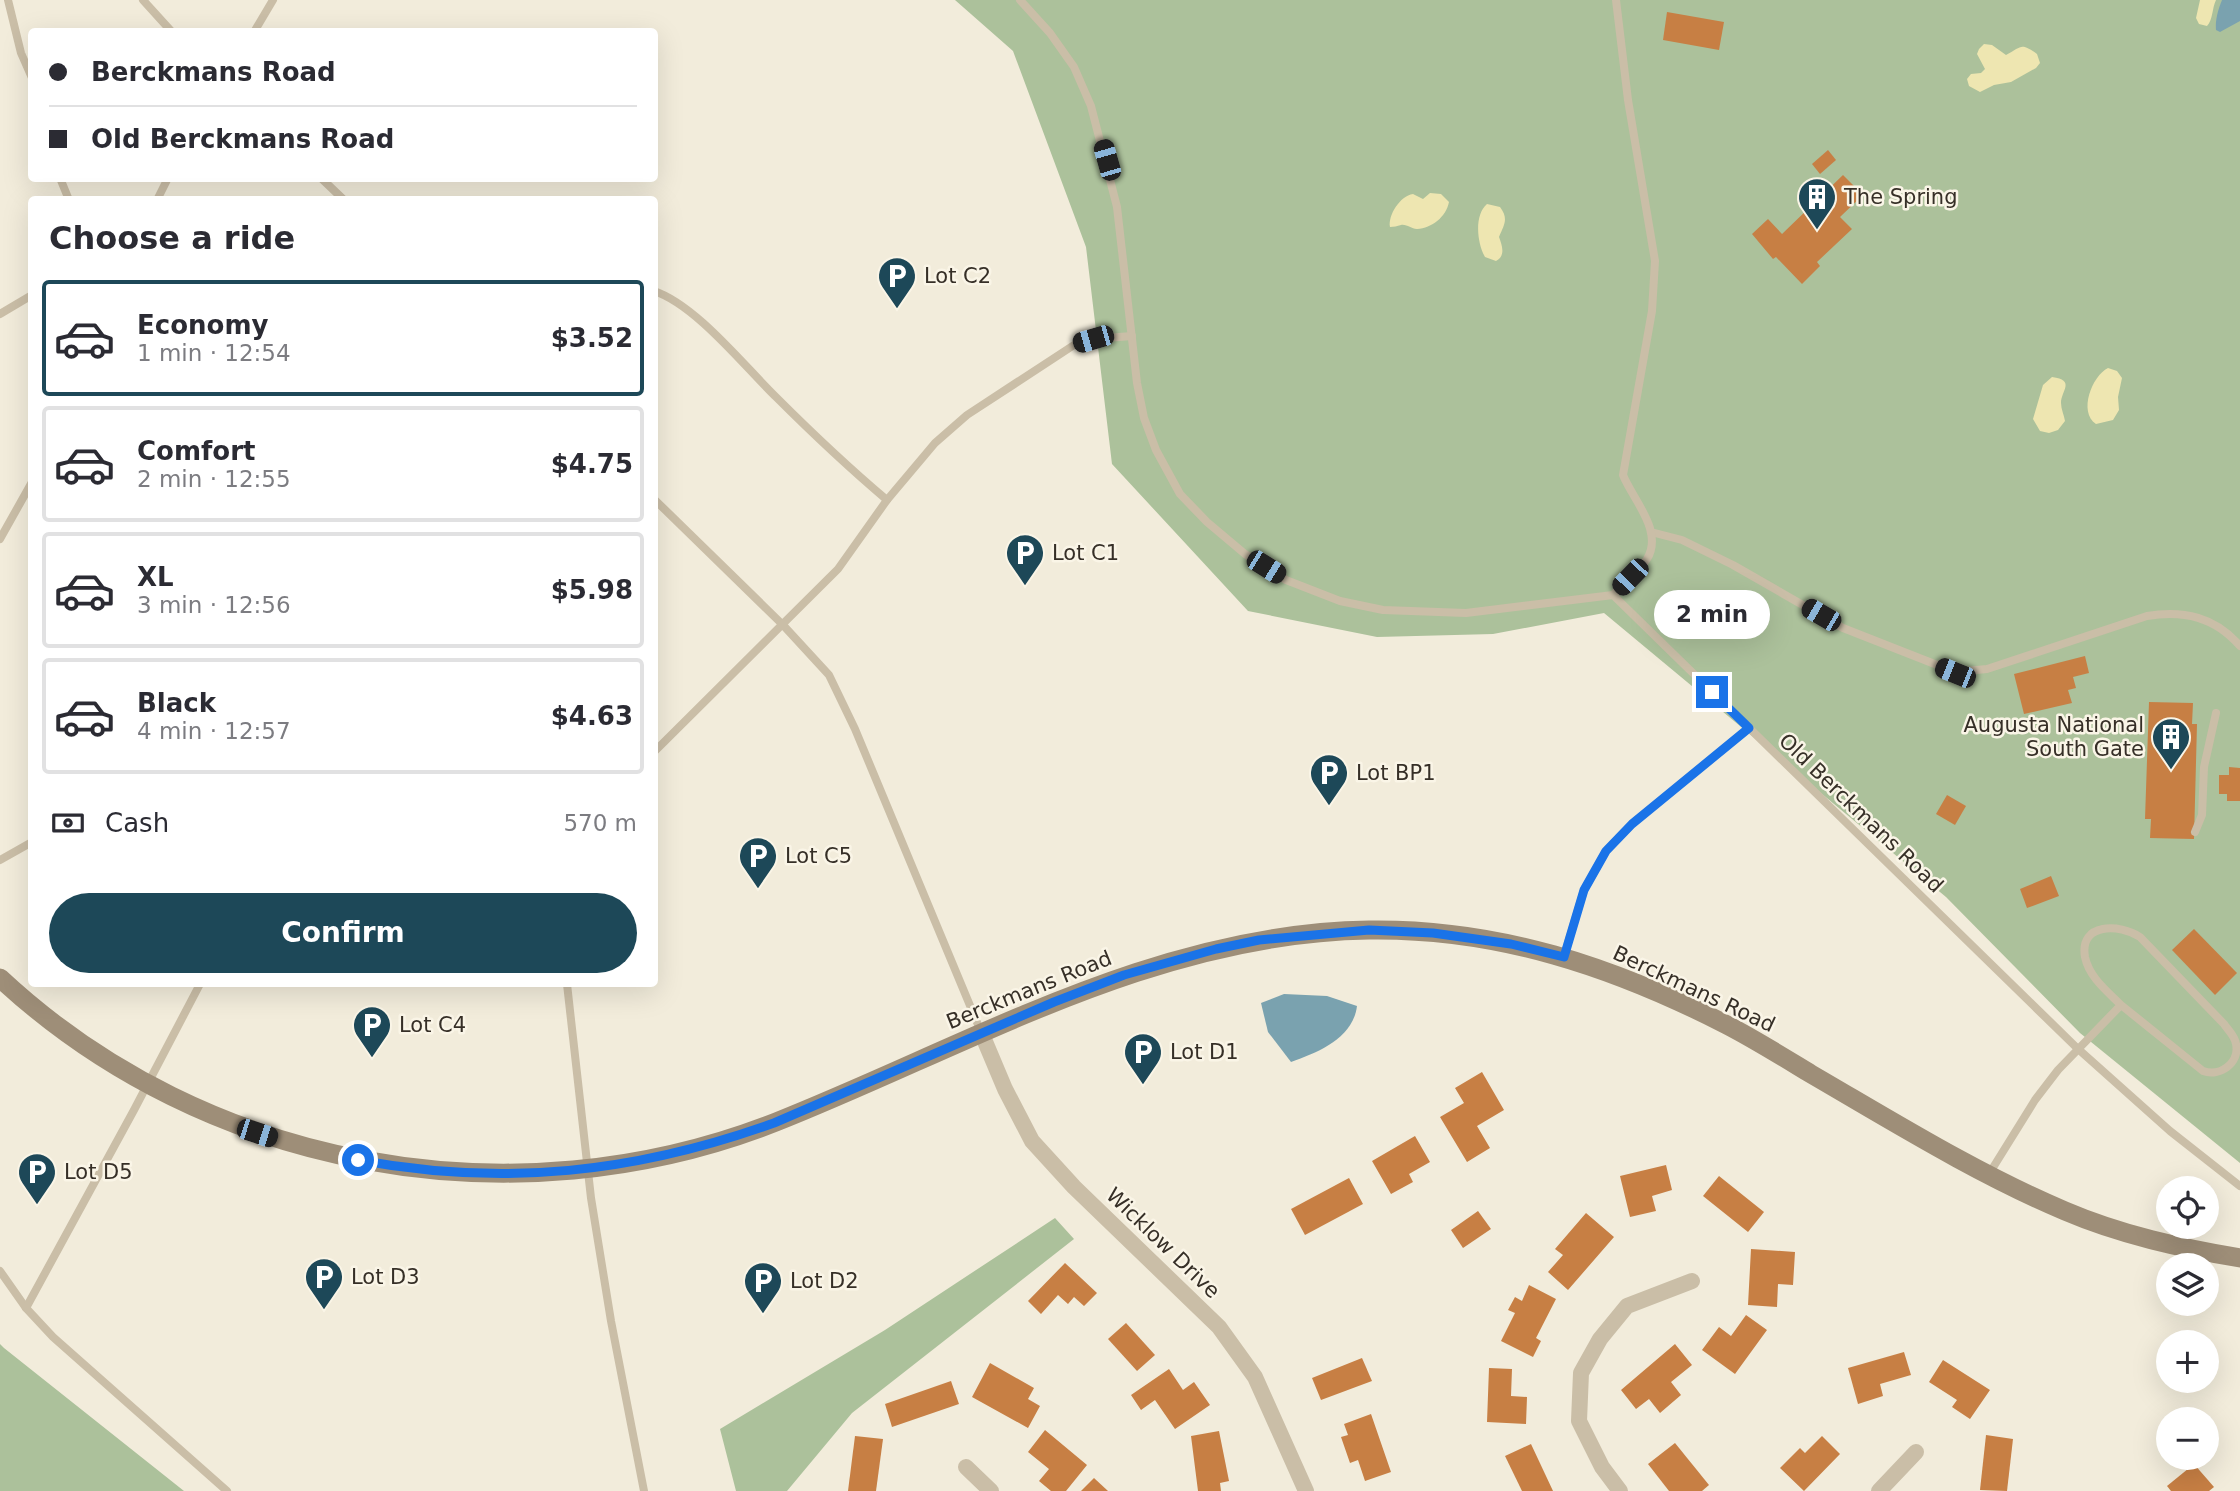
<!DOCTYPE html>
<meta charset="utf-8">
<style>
:root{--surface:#fff;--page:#f2f2f3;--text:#2b2b33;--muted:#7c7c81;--line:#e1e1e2;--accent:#1d4858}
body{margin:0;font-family:"DejaVu Sans",sans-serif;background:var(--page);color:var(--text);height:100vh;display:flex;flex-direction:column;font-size:26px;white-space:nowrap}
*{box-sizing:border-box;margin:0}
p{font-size:23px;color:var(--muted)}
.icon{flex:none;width:38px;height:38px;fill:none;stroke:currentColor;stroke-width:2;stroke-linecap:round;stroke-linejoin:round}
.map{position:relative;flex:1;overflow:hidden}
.details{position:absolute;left:28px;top:196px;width:630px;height:791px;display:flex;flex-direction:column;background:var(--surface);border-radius:7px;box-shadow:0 7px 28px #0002}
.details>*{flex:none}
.guide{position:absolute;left:28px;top:28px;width:630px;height:154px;border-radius:7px;box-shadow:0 7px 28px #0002;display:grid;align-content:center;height:154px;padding:0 21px;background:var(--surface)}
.buttons{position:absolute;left:2156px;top:1176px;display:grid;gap:14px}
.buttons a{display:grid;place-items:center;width:63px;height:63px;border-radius:50%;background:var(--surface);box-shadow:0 7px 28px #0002;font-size:35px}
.end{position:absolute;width:32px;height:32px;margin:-16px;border:9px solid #1a73e8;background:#fff;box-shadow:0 0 0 4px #fff}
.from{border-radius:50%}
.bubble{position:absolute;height:49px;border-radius:24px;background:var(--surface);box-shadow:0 7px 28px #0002;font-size:23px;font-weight:800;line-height:49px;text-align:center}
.car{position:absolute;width:21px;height:42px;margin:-21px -10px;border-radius:9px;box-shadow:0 0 5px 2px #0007;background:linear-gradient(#222 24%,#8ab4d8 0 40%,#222 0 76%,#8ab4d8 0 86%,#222 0)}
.guide b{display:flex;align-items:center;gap:24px;height:66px;font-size:26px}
.guide b+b{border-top:2px solid var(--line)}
.guide i{width:18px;height:18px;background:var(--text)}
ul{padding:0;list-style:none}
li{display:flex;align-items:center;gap:21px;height:116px;margin:0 14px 10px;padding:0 7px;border:4px solid var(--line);border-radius:7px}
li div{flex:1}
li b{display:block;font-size:26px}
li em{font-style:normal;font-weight:800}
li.on{border-color:var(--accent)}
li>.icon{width:63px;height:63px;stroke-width:1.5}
h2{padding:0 21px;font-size:32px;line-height:84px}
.pay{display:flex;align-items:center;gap:18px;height:77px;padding:0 21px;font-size:26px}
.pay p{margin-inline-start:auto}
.button{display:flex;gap:14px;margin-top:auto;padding:14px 21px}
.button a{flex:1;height:80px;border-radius:42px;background:var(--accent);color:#fff;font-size:28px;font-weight:800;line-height:80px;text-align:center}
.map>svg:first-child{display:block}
.green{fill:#acc19b}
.sand{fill:#eee6b1}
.water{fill:#7aa2af}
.building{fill:#c77f44}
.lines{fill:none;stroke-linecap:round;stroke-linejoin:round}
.service{stroke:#cabea7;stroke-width:8}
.minor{stroke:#cabea7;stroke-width:16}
.secondary{stroke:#9e8e78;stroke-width:19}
.route{stroke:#1a73e8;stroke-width:9}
.labels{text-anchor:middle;stroke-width:5;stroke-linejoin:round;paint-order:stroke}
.poi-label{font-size:21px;fill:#362f27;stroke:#faf5e7;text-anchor:start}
.street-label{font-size:21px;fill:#362f27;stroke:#faf5e7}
</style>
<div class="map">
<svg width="2240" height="1491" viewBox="0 0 2240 1491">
<rect width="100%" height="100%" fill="#f2ecdb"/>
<g class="green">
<path d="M955,0H2240V1163L2080,1033L1946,897L1604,613L1493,634L1377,637L1248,611L1112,464L1086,247L1013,51Z"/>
<path d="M1055,1218L1074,1239L852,1413L787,1491H736L720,1429L885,1330Z"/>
<path d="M0,1344L4,1348L184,1491H0Z"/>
</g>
<g class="sand">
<path d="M2200,0H2216C2212,8 2213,20 2207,26L2199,24L2196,18Z"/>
<path d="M1984,44L1992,45L2006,55C2022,47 2020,42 2037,54L2040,63L2036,68L2011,82L1994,85L1980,92L1969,86L1967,79L1971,74L1981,73L1985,69L1977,54L1979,49Z"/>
<path d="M1430,193L1441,194L1449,202C1446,217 1432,228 1417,229C1411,229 1407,224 1401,225C1397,226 1394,227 1390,227C1388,215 1400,196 1413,194L1423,199Z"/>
<path d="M1487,204L1500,207C1509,219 1504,225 1499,237C1502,245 1506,256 1496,261L1485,257C1477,243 1474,215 1487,204Z"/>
<path d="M2108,368L2117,371L2122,378L2118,397L2119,410L2113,420L2096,424C2078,412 2092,376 2108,368Z"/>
<path d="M2052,377C2076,380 2061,391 2061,403C2061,409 2064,415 2065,421L2058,430L2049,433L2040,431L2033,419L2043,385Z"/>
</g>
<g class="water">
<path d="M2222,0H2240V21L2220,32L2216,30C2215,20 2218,10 2222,0Z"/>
<path d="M1284,994L1327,996L1357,1006C1353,1038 1319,1052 1291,1062L1268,1032L1261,1003Z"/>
</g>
<g class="building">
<path d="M1667,12L1724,22L1719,50L1663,40Z"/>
<path d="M1828,150L1836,160L1820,174L1812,164Z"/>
<path d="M1843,175L1863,195L1840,217L1852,229L1817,262L1820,266L1802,284L1776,257L1773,259L1752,234L1768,219L1782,234Z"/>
<path d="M2085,656L2089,673L2073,677L2076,688L2068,690L2072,703L2024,714L2014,674Z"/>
<path d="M2149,702L2193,703L2192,724H2197L2194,839L2150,838L2151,819H2145Z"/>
<path d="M2229,767L2240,768V801H2227V794H2219V775H2229Z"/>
<path d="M1947,795L1966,806L1955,825L1936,814Z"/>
<path d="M2051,876L2059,896L2027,908L2020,889Z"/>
<path d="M2194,929L2237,973L2215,995L2172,950Z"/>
<path d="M1482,1072L1504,1110L1477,1126L1490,1148L1467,1162L1440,1117L1464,1103L1455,1088Z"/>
<path d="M1415,1136L1430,1162L1409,1174L1413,1182L1391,1194L1372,1161Z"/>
<path d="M1666,1165L1672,1190L1652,1196L1656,1211L1630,1217L1620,1176Z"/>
<path d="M1719,1176L1764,1212L1748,1232L1703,1196Z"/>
<path d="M1349,1178L1363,1204L1305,1235L1291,1209Z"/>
<path d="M1478,1211L1491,1229L1463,1248L1451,1230Z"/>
<path d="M1586,1213L1614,1237L1568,1290L1548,1272L1563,1255L1555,1249Z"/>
<path d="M1751,1249L1795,1252L1793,1285L1778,1284L1777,1307L1748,1305Z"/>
<path d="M1065,1263L1097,1293L1084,1306L1074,1297L1068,1304L1058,1295L1041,1314L1028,1301Z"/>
<path d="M1529,1285L1556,1299L1536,1338L1541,1341L1533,1357L1501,1341L1515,1313L1508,1310L1515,1297L1522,1301Z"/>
<path d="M1746,1315L1767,1330L1735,1374L1702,1350L1719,1327L1731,1336Z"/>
<path d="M1126,1323L1155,1355L1137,1371L1108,1339Z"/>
<path d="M1675,1344L1692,1365L1671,1382L1681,1395L1660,1413L1649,1399L1636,1409L1621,1390Z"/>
<path d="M1904,1352L1911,1375L1880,1384L1883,1396L1858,1404L1848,1368Z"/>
<path d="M1362,1358L1372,1381L1321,1400L1312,1378Z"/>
<path d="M1943,1360L1990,1390L1970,1419L1952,1407L1957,1400L1929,1382Z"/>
<path d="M990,1363L1034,1388L1028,1399L1040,1406L1028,1428L972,1397Z"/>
<path d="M1489,1368L1512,1369L1511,1396L1527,1397L1526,1424L1487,1422Z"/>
<path d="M1169,1369L1183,1390L1194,1382L1210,1405L1175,1429L1155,1400L1141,1410L1131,1395Z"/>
<path d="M951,1381L959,1404L892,1427L885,1404Z"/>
<path d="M1371,1414L1391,1472L1365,1481L1358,1460L1350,1463L1341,1437L1348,1435L1344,1424Z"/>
<path d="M1045,1430L1087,1465L1066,1491H1051L1039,1481L1049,1469L1028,1452Z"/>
<path d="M1219,1431L1229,1481L1220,1483L1221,1491H1198L1191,1436Z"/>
<path d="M1986,1435L2013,1439L2007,1491L1980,1490Z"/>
<path d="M855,1436L883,1439L876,1491H848Z"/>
<path d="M1822,1436L1840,1454L1804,1491L1780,1468L1800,1448L1805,1453Z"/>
<path d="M1675,1443L1709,1485L1702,1491H1669L1648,1464Z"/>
<path d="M1531,1444L1553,1491H1522L1505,1456Z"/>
<path d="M2194,1464L2214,1487L2209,1491H2171L2167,1486Z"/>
<path d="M1094,1478L1108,1491H1081Z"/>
</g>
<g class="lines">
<g class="service">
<path d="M8,0L21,53L32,78"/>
<path d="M143,0L172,32"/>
<path d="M1020,0L1050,33L1074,67L1091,106L1117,207L1137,383L1144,418L1156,450L1180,494L1207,522L1245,554L1286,580L1340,601L1383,610L1466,613L1613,595L2077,1048L2170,1131L2240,1186"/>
<path d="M254,32L273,0"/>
<path d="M60,178L69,200"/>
<path d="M321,178L344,200"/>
<path d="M157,200L168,178"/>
<path d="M654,291C696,305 744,366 776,397C812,433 848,467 887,500"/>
<path d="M0,314L32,295"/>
<path d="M654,499L783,625L829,675L855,729L981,1032"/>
<path d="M1651,532L1682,540L1733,565L1843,628L1955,672L1987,669L2147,616C2184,610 2215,617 2240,646"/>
<path d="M0,539L32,482"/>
<path d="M1613,595C1623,584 1639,572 1647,559C1664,531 1633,500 1623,475L1652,311L1655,261L1628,100L1616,0"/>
<path d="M654,752L838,569L887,500L935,443L967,415L1074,345L1093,339L1132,336"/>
<path d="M2195,832L2202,815L2204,767L2216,713"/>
<path d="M0,860L32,842"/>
<path d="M1564,956L1584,890L1606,851L1632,824L1749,728"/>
<path d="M567,984L591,1198L611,1321L644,1491"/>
<path d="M1989,1174L2035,1100L2058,1070L2121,1005C2107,991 2089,977 2085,957C2079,922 2120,924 2140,937L2224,1024C2228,1030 2235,1036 2236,1044C2240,1063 2220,1077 2203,1071L2121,1005"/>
<path d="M0,1271L26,1308L53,1337L227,1491"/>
<path d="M26,1308L134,1110L200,984"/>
</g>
<g class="minor">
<path d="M981,1032L1005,1089L1032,1141L1074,1187L1219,1327L1255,1377L1306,1491"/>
<path d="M966,1467L991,1491"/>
<path d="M1620,1491L1602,1467L1579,1421L1581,1373L1600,1339L1627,1306L1692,1281"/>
<path d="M1879,1491L1916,1452"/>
</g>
<path class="secondary" d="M0,978C206,1170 514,1225 776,1122C970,1045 1155,933 1369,930C1498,928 1614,967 1727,1025C1756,1040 1783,1057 1811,1074C1892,1121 1979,1175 2065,1211C2121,1235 2181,1248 2240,1258"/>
</g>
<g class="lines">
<path class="route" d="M358,1160C504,1187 635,1173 774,1123L1054,1002L1124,975L1216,949L1259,940L1369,930L1433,933L1511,944L1564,957L1584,890L1606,851L1632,824L1749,728L1712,692"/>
</g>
<defs>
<symbol id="building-pin" viewBox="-11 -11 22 30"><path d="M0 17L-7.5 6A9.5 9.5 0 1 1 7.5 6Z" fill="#1d4858" stroke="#faf5e7"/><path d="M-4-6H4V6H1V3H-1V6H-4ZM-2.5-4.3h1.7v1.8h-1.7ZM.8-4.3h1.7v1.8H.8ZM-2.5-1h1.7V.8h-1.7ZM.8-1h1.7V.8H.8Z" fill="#fff"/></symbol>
<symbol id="parking-pin" viewBox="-11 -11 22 30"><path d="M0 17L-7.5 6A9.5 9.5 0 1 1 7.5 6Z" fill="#1d4858" stroke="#faf5e7"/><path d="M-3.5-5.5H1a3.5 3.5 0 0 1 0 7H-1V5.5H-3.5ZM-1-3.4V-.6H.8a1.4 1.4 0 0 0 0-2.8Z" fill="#fff"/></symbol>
</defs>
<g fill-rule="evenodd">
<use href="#building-pin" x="1795" y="175" width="44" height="60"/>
<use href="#parking-pin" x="875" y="254" width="44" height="60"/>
<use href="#parking-pin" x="1003" y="531" width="44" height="60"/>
<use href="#building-pin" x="2149" y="715" width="44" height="60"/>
<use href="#parking-pin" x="1307" y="751" width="44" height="60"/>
<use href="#parking-pin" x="736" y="834" width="44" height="60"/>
<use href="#parking-pin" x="350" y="1003" width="44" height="60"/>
<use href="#parking-pin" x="1121" y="1030" width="44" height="60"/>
<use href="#parking-pin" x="15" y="1150" width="44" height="60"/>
<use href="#parking-pin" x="302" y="1255" width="44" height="60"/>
<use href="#parking-pin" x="741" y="1259" width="44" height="60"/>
</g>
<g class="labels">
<g class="poi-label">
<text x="1844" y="204">The Spring</text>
<text x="924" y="283">Lot C2</text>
<text x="1052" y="560">Lot C1</text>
<text x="2144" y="732" text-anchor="end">Augusta National<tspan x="2144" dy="24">South Gate</tspan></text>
<text x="1356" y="780">Lot BP1</text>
<text x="785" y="863">Lot C5</text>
<text x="399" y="1032">Lot C4</text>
<text x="1170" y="1059">Lot D1</text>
<text x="64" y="1179">Lot D5</text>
<text x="351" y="1284">Lot D3</text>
<text x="790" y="1288">Lot D2</text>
</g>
<g class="street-label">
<text transform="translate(1861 813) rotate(44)" y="7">Old Berckmans Road</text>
<text transform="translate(1694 989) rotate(25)" y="7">Berckmans Road</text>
<text transform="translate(1029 990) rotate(-22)" y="7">Berckmans Road</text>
<text transform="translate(1163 1243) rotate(44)" y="7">Wicklow Drive</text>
</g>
</g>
</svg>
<div class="buttons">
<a><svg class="icon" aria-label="locate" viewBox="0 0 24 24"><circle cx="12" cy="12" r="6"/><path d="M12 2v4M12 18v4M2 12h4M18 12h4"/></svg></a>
<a><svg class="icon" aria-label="layers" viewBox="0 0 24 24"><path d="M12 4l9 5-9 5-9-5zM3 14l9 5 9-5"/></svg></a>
<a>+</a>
<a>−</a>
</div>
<i class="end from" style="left:358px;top:1160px"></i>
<i class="end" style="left:1712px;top:692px"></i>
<div class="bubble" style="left:1654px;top:590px;width:116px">2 min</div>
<i class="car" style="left:1107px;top:160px;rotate:344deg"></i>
<i class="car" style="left:1093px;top:339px;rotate:254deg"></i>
<i class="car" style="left:1266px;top:567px;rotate:122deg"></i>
<i class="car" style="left:1630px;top:577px;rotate:224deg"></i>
<i class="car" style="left:1821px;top:615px;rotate:300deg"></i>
<i class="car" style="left:1955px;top:673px;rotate:292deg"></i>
<i class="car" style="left:257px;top:1133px;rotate:108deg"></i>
<div class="guide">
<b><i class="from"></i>Berckmans Road</b>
<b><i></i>Old Berckmans Road</b>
</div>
<section class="details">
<h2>Choose a ride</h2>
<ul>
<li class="on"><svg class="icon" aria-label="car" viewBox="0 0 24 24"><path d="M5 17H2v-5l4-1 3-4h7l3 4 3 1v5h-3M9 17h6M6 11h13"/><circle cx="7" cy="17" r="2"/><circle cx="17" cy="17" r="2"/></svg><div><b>Economy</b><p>1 min · 12:54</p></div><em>$3.52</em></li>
<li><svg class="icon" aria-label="car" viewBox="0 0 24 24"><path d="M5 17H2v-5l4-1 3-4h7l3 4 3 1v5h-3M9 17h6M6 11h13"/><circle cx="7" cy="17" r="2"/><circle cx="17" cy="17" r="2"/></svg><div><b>Comfort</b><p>2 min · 12:55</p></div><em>$4.75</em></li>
<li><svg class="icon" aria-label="car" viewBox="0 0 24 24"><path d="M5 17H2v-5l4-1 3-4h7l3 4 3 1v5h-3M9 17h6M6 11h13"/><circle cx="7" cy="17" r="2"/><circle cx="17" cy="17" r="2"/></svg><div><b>XL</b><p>3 min · 12:56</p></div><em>$5.98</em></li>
<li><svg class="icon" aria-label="car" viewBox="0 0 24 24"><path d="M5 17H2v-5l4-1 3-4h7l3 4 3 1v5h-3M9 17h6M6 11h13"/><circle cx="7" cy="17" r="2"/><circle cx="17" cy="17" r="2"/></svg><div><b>Black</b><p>4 min · 12:57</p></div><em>$4.63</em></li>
</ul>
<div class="pay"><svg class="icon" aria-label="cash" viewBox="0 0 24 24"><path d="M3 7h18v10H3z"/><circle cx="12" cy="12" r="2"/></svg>Cash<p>570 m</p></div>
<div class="button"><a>Confirm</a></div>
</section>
</div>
